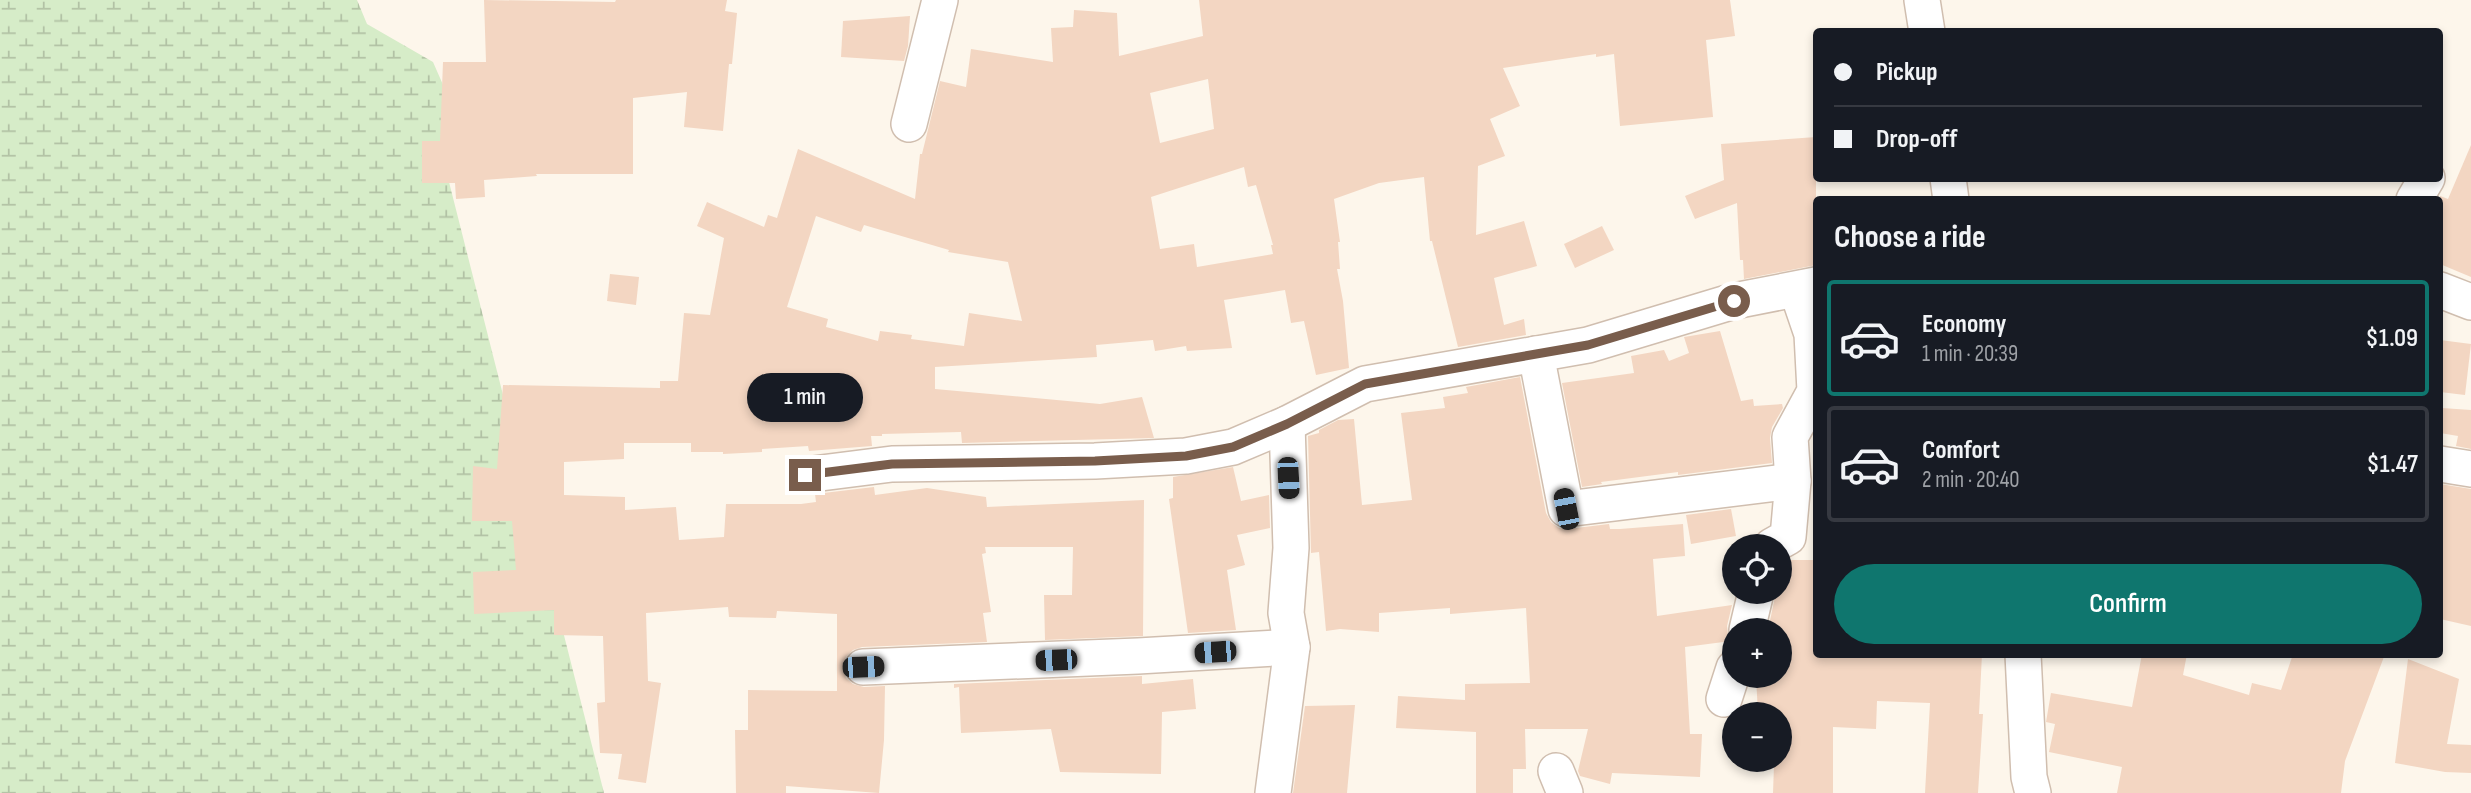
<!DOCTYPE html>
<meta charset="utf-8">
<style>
:root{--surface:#171b24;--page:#20242c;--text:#f1f3f6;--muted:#9ea1a6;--line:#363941;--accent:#0f766e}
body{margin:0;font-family:"Sofia Sans Condensed",sans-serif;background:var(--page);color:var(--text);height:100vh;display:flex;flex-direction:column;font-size:26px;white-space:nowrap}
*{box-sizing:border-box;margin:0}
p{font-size:23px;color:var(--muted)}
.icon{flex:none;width:38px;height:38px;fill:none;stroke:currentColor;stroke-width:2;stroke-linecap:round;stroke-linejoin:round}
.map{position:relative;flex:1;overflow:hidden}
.panel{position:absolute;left:1813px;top:196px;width:630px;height:462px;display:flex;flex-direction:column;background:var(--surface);border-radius:7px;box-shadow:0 4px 10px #0003}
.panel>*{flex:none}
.guide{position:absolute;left:1813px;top:28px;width:630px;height:154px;border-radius:7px;box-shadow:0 4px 10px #0003;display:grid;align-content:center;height:154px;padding:0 21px;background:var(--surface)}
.buttons{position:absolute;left:1722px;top:534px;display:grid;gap:14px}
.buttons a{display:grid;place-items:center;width:70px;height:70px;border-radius:50%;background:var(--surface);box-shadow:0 4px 10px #0003;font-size:35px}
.end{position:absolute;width:32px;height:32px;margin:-16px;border:9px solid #795d4c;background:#fff;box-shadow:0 0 0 4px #fff}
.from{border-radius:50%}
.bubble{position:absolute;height:49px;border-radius:24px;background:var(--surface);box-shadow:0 4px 10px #0003;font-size:23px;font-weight:600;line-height:49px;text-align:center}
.car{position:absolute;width:21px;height:42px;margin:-21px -10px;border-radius:9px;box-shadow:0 0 5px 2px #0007;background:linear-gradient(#222 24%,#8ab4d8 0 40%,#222 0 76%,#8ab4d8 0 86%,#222 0)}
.guide b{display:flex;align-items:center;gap:24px;height:66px;font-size:26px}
.guide b+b{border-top:2px solid var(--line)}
.guide i{width:18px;height:18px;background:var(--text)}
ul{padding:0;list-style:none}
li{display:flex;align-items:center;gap:21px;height:116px;margin:0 14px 10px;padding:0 7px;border:4px solid var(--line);border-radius:7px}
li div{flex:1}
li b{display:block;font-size:26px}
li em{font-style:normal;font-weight:600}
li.active{border-color:var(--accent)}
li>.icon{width:63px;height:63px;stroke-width:1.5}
h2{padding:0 21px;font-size:32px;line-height:84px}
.cta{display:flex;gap:14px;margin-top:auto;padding:14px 21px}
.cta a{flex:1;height:80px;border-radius:42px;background:var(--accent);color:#fff;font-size:28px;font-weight:600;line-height:80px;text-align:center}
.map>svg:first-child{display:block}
.wetland{fill:url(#wetland-marsh)}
.building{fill:#f3d6c2;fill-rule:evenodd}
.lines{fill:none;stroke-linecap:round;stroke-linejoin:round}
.minor-casing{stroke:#d0beaf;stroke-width:38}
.minor{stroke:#fff;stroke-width:35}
.route{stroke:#795d4c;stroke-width:9}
</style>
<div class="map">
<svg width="2471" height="793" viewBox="0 0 2471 793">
<defs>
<pattern id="wetland-marsh" width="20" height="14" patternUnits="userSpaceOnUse" patternTransform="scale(1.75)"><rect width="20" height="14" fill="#d6ecc8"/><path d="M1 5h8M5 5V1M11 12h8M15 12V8" fill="none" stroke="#b2c2a5"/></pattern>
</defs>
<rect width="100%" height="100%" fill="#fdf6eb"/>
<path class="wetland" d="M0,0H357L367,24L433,62L451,103L449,182L604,793H0Z"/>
<g class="building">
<path d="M484,0L615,2L616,0H727L725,11L737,13L732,64H729L723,131L684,127L687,92L633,98V174H536L537,176L484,180L485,197L456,199L455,183H422V141H440L443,62H486Z"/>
<path d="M1199,0H1730L1735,36L1706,40L1713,117L1620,126L1614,54L1596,57V54L1503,68L1520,106L1490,119L1505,156L1478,166L1476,235L1524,221L1537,266L1494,278L1504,325L1524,319L1526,335L1458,347L1432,241H1430L1424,177L1379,183L1334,199L1340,242H1338L1340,269H1337L1343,301L1349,368L1316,375L1304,321L1291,323L1285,290L1224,300L1232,348L1187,351L1186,346L1155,351L1153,340L1096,345L1097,357L935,367V389L1100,404L1142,397L1154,438L962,443L961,432L882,434V436H871L872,446L809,451L808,446L762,449V452L723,454V452H691V443H624V459L564,462V495L625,497V510L676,507L679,540L724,537L726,504H801L816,502L815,494L874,487L875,495L927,488L986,497L987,507L1144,500L1143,636L1045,640L1044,595H1072L1073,547H985L986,553L982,554L991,612L983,613L987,642L862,647L853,650L846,657L843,668L846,678L853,684L864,687L885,686L884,740L879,793L786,786V793H736L735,730H748V690L837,691V614L777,611L776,618L729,617L728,607L646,613L648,681L661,683L646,783L618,779L622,754L600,753L597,703L605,702L603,636L554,635V610L474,614L473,572L516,570L512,521H472L473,466L497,469L503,385L660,388V381H678L684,313L710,315L724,238L697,226L707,202L764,227L768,215L777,218L798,149L915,199L920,154H922L940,81L966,87L971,49L1053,62L1051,28L1073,27L1074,10L1117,13L1119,56L1203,36ZM1208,79L1214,129L1160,143L1150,93ZM1244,167L1248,187L1256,185L1273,245H1271L1273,254L1197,267L1194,244L1160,249L1151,197ZM816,216L861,232L864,225L949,250L948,252L1008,262L1022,321L969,313L964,346L911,339L912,335L880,331L878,341L826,327L828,319L787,307Z"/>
<path d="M910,16L908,46L904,61L841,57L843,21Z"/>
<path d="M1816,137V265L1744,279L1743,260H1740L1737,203L1695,219L1685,196L1724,180L1721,144Z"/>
<path d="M2471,145V277L2440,264V196L2448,199Z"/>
<path d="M1602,226L1614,250L1575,268L1564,244Z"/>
<path d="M610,274L639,277L636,305L607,301Z"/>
<path d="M1720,331L1741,401L1753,399L1754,406L1782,404L1783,408L1772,427L1770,438L1772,463L1678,475V472L1601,482L1602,484L1582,487L1562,383L1634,373L1631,356L1664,350L1669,361L1689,353L1684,337Z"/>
<path d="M2440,340L2471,344L2465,395L2440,392Z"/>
<path d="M1520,377L1546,513L1551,522L1559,528L1568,529L1609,524L1610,529H1620L1683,524L1685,556L1653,559L1657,616L1732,605L1727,626L1728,635L1731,641L1685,647L1690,734H1702L1700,777L1612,773L1610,784L1580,776L1578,771L1588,729H1525L1526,769H1513V793H1476V732L1396,728L1398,696L1465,700V684L1530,683L1526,608L1450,614V608L1379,613V632L1340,629L1326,631L1319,552L1311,553L1308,436L1319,433V430L1338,420L1354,419L1362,505L1412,500L1401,413L1445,408L1443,397L1468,393L1466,387Z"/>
<path d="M2442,408L2471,410V449L2456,446L2458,436L2440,433Z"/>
<path d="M1233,467L1241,501L1269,495L1270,528L1237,535L1245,565L1227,570L1236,630L1188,633L1169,499L1173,498V477Z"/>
<path d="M2440,484L2471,489V626L2440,619Z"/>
<path d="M1731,509L1736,536L1691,544L1686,515Z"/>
<path d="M1788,560H1816V654H1982L1979,714H1983L1978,793H1925L1930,703L1877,701L1876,729L1833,727V793H1773L1774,765L1767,764V760H1780V714H1758L1756,676H1780V630H1768L1776,592H1780V564Z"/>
<path d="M2142,654H2187L2183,675L2249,695L2252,683L2281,690L2293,654H2385L2345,761L2341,793H2117L2122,767L2049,752L2055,724L2046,722L2051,693L2132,707Z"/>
<path d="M2408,659L2459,679L2447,744L2471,745V773L2445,772L2395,763Z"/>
<path d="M1142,676V684L1193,679L1196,709L1162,712L1161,774L1060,772L1051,729L961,733L959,687L954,688V684Z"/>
<path d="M1355,705L1347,793H1293L1305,706Z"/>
</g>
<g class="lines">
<defs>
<g id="minor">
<path d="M1922,0L1927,32"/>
<path d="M909,124L940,0"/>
<path d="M1948,178L1951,200"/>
<path d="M2414,200L2427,178"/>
<path d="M2440,290L2471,302"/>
<path d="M1536,354L1566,509L1793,481"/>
<path d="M2440,464L2471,469"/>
<path d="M805,475L892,464L1095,461L1186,456L1233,447L1287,424L1365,384L1588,345L1734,301L1816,285"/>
<path d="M1772,546L1788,537L1793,481L1790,437L1815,391L1812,334L1797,290"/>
<path d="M1747,630L1756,592"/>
<path d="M2023,654L2029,777L2033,793"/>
<path d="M863,667L1138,656L1292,647"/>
<path d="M1724,699L1734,668"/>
<path d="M1556,771L1565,793"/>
<path d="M1273,793L1292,647L1286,613L1291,548L1287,424"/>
</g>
</defs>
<use href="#minor" class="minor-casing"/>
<use href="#minor" class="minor"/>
</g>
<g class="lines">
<path class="route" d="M805,475L892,464L1095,461L1186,456L1233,447L1287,424L1365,384L1588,345L1734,301"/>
</g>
</svg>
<div class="buttons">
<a><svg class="icon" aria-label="locate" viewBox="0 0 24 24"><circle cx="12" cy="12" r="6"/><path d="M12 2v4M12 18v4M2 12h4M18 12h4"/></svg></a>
<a>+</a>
<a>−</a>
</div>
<i class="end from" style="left:1734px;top:301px"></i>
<i class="end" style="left:805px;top:475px"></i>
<div class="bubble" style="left:747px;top:373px;width:116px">1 min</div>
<i class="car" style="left:1288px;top:478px;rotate:177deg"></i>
<i class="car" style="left:1566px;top:509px;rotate:349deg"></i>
<i class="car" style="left:1215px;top:652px;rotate:266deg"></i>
<i class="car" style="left:1056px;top:660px;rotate:268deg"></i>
<i class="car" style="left:863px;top:667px;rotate:88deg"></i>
<div class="guide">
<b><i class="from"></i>Pickup</b>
<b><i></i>Drop-off</b>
</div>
<section class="panel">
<h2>Choose a ride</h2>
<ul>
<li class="active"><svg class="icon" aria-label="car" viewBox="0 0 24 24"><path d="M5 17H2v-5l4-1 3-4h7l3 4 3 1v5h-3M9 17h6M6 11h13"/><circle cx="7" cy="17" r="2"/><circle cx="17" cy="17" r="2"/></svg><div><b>Economy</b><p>1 min · 20:39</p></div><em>$1.09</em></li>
<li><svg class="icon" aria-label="car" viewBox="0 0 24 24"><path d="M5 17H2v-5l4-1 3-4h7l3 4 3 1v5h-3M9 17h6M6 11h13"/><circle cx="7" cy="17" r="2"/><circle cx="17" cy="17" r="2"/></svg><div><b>Comfort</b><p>2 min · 20:40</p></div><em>$1.47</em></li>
</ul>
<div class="cta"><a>Confirm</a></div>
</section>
</div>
